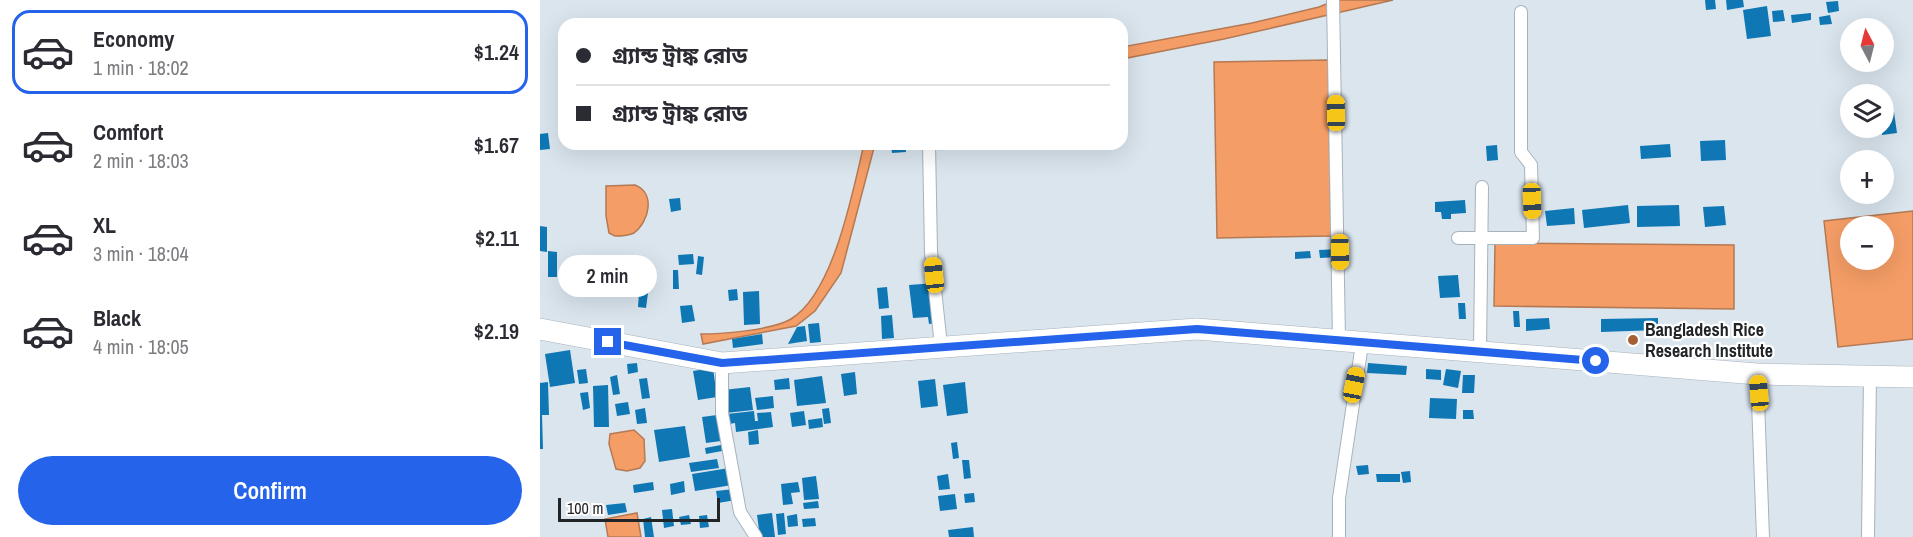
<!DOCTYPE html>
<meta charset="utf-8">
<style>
:root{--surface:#fff;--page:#f7f7f7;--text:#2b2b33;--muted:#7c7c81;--line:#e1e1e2;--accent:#2563eb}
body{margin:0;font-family:"Archivo Narrow","Noto Sans Bengali",sans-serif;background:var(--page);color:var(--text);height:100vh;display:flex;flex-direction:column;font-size:22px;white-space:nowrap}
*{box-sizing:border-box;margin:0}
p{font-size:20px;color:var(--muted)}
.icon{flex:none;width:33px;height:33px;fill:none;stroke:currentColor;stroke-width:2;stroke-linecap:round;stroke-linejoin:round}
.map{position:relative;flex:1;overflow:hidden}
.sheet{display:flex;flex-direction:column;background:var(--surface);width:540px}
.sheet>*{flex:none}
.banner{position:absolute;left:18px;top:18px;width:570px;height:132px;border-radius:18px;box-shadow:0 6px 24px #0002;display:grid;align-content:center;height:132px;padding:0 18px;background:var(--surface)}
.needle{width:39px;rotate:353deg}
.tools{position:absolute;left:1300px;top:18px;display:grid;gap:12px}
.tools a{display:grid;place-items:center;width:54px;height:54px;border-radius:50%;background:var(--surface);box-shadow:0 6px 24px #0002;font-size:30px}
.scale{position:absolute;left:18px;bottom:15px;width:162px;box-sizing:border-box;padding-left:6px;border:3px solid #212528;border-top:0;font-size:16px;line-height:21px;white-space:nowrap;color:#212528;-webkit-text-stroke:4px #fff;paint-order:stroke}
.end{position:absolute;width:27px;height:27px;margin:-14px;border:8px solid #2563eb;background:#fff;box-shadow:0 0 0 3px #fff}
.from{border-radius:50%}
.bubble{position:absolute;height:42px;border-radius:21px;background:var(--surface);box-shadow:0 6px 24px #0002;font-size:20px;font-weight:600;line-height:42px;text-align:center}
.car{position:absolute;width:18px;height:36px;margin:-18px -9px;border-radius:8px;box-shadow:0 0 4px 2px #0007;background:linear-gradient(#f5c518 24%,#345 0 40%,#f5c518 0 76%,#345 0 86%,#f5c518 0)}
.banner b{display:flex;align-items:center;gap:21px;height:57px;font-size:22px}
.banner b+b{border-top:2px solid var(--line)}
.banner i{width:15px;height:15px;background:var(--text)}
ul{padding:10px 0 0;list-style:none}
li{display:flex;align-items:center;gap:18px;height:84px;margin:0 12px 9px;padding:0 6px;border:3px solid transparent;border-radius:18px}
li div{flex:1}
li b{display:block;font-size:22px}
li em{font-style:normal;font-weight:600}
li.on{border-color:var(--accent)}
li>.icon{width:54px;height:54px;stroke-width:1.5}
.primary-button{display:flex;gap:12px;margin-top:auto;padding:12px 18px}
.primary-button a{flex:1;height:69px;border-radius:36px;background:var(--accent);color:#fff;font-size:24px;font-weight:600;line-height:69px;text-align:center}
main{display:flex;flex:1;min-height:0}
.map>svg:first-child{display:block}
.water{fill:#f59d66;stroke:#b57953;stroke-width:1.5;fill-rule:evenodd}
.building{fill:#0e77b4}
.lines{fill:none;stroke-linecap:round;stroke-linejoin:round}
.street-casing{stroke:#a8b2bb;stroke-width:14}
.highway-casing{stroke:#a8b2bb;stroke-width:22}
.street{stroke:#fff;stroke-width:12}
.highway{stroke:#fff;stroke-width:21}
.route{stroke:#2563eb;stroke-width:8}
.poi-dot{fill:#a46032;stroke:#fff;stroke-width:2}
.labels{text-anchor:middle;stroke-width:4.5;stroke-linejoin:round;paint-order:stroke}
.poi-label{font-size:18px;font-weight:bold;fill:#212528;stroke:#fff;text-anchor:start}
</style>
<main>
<section class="sheet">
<ul>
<li class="on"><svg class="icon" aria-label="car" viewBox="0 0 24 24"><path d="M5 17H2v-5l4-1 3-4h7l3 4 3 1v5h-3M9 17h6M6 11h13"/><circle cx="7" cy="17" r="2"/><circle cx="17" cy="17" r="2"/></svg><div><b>Economy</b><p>1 min · 18:02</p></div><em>$1.24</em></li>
<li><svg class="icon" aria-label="car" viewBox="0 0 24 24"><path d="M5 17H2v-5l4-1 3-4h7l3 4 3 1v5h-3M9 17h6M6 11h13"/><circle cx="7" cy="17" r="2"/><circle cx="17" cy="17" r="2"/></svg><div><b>Comfort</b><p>2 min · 18:03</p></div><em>$1.67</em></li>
<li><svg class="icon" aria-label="car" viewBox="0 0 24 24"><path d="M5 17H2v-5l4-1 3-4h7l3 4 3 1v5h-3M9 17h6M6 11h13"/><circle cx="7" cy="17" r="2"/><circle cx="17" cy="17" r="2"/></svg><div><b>XL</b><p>3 min · 18:04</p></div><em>$2.11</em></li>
<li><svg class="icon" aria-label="car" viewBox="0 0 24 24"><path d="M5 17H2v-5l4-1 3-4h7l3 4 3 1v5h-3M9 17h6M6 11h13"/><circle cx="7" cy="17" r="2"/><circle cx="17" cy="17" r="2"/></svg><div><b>Black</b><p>4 min · 18:05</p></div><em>$2.19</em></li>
</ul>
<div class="primary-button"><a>Confirm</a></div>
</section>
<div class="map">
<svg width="1373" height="537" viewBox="0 0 1373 537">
<rect width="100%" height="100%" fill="#dae5ee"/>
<g class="water">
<path d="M796,0H853L684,39L582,59V47L712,23L779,7Z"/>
<path d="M788,60L791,236L677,238L674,62Z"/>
<path d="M324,144H335L301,273L275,311L256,326L163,344L161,334C183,334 233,330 251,319C294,293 313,190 324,144Z"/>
<path d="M95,185C116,193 109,222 94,233C88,236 81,236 75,236L69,233L66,216V186Z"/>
<path d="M1373,211V339L1298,347L1284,221ZM1344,226V260H1311V226Z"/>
<path d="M955,243L1194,245V309L954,306Z"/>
<path d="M94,430L104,439L105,461L100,468L87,471L76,469L69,444L70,434Z"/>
<path d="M97,513L101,537H68L65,519Z"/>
</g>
<g class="building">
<path d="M1165,0H1175L1176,9L1166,10Z"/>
<path d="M1186,0H1203L1204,7L1187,10Z"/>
<path d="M1298,1L1299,11L1288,13L1286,2Z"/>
<path d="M1227,6L1231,36L1207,39L1203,10Z"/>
<path d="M1243,10L1245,21L1233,22L1232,11Z"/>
<path d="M1271,13V20L1252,23L1251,15Z"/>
<path d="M1290,15L1292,24L1280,25L1279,17Z"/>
<path d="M1353,105L1357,133L1342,135L1344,106Z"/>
<path d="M8,133L10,149L0,150V134Z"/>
<path d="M1185,140L1186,160L1161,161L1160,141Z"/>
<path d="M351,144H365L366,152L352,153Z"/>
<path d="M1130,144L1131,157L1101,159L1100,146Z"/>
<path d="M957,145L958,160L947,161L946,146Z"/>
<path d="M140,198L141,210L131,212L129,199Z"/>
<path d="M925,200L926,213L911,214V219H902L901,212H895V202Z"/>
<path d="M1088,205L1090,223L1044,228L1042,210Z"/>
<path d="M1139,205L1140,226L1097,227V206Z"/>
<path d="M1184,206L1186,225L1165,227L1163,207Z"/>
<path d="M1034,208L1035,224L1007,226L1005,211Z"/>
<path d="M0,226L7,227V252L0,251Z"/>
<path d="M799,249V257L780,258L779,250Z"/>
<path d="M8,251L17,252V277H8Z"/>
<path d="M770,251L771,258L755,259V252Z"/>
<path d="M153,254L154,264L139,265L138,255Z"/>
<path d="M158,256L164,257L162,275L156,274Z"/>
<path d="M133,270H138L139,289H133Z"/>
<path d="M918,275L920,297L900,298L898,276Z"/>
<path d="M395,283L398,323L389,324L388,317L373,318L369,285Z"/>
<path d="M347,287L349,308L339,309L337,288Z"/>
<path d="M197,289L198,300L189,301L188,290Z"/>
<path d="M219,291L220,324L204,325L203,292Z"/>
<path d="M99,293H108L106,308L98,307Z"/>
<path d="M918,303H925L926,319H919Z"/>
<path d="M152,305L155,321L142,323L140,306Z"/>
<path d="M973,311H979L980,327H974Z"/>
<path d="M352,315L354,338L342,339L341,316Z"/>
<path d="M1009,318L1010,329L986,331V319Z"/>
<path d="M1118,318V330L1061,332V319Z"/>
<path d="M279,323L281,342L270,343L268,324Z"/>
<path d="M265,326L267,341L248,344L257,327Z"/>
<path d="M222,334L223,344L193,348L192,339Z"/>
<path d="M30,350L35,383L10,387L5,354Z"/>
<path d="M97,363L98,372L88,374L87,364Z"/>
<path d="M828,363L867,366L866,375L827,373Z"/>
<path d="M173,368L177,397L158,400L153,371Z"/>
<path d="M46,369L48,383L39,384L37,370Z"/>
<path d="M886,369L901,370V380L886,379Z"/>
<path d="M906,369L921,371L918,388L903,385Z"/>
<path d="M315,372L317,394L304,396L301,374Z"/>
<path d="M77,375L80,394L73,395L70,377Z"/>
<path d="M923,375H935L934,393H922Z"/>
<path d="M282,376L286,403L257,406L254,380Z"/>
<path d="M107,378L110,398L102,399L99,379Z"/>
<path d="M249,378L250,389L235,390L234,380Z"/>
<path d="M395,379L398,406L381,408L378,381Z"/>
<path d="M8,382L9,415H2L3,449H0V383Z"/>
<path d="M425,382L428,413L407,416L403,385Z"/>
<path d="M68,385L69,427H54L53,386Z"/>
<path d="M210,387L213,410L186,413L183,390Z"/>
<path d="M48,392L50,408L43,410L40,393Z"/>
<path d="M233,396L234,408L217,410L215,398Z"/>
<path d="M890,398L917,399L916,419L889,418Z"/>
<path d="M88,402L90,414L77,416L75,404Z"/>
<path d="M105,408L107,423L97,424L95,410Z"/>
<path d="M289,408L291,423L284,424L282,409Z"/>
<path d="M923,410H933L934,419H923Z"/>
<path d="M214,411L215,421H218L217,413L231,412L233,427L196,432L195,423L189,424L187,414Z"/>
<path d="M264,411L266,425L252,427L250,413Z"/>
<path d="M177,415L181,441L166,443L162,417Z"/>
<path d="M282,418L283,427L269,429L268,420Z"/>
<path d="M145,426L150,457L119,462L114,430Z"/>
<path d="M218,430L219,444L209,445L208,432Z"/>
<path d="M417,442L419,458L413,459L411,443Z"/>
<path d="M181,445L182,451L166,454L165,448Z"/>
<path d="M177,459L179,468L151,472L149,463Z"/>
<path d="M422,460H429L431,478L424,479Z"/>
<path d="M828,465L829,474L818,475L816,466Z"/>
<path d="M189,468L192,485L155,491L152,474Z"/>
<path d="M870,471L871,482L863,483L861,472Z"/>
<path d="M408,474L410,489L399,490L397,476Z"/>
<path d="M836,474H860V482H837Z"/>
<path d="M276,476L279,499L264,500L262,478Z"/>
<path d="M144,481L145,492L131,495L130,484Z"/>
<path d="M113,482L114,490L94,493L93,485Z"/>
<path d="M258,482L260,492L251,493L253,504L243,505L241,484Z"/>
<path d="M194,489L196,500L178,503L176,491Z"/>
<path d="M434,493L435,502L425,503L424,494Z"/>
<path d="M415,494L417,509L400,511L398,496Z"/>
<path d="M278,501L279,508L264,509L263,503Z"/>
<path d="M85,503L87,512L68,515L66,505Z"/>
<path d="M132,509L134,526L124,528L122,510Z"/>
<path d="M232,513L235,537H220L217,515Z"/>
<path d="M244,513L246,534L238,535L236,514Z"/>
<path d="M257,514L258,526L248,527L247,516Z"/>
<path d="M149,515L151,524L141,525L139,517Z"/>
<path d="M167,515L169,527L160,528L159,516Z"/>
<path d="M111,517L114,537H105L103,519Z"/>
<path d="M275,518L276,526L263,527L262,519Z"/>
<path d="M433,527L434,537H409L408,530Z"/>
</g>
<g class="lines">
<defs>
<g id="street">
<path d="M793,0L799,339"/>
<path d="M389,144L391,252L401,346"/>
<path d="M918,238H993L991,165L981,152V12"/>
<path d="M940,351L942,187"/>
<path d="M182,363V413L200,512L216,537"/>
<path d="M1217,374L1223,537"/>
<path d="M799,537V498L822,344"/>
<path d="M1328,537L1330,376"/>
</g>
<path id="highway" d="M0,329L182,363L657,329L1217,374L1373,377"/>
</defs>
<use href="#street" class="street-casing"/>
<use href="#highway" class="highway-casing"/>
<use href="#street" class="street"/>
<use href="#highway" class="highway"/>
</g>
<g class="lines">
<path class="route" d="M68,342L182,363L657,329L1056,361"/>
</g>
<circle class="poi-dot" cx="1093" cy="340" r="6"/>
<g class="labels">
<g class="poi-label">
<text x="1105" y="336">Bangladesh Rice<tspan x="1105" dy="21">Research Institute</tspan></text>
</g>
</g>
</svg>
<div class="tools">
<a><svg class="needle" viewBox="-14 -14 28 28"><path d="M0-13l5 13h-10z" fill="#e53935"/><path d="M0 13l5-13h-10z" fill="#7c7c81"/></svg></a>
<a><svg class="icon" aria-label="layers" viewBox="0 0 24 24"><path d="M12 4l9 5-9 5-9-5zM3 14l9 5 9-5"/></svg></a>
<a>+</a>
<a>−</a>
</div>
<div class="scale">100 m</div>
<i class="end from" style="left:1056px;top:361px"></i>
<i class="end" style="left:68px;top:342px"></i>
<div class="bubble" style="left:18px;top:255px;width:99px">2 min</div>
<i class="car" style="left:796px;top:113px;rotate:359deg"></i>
<i class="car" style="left:992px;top:201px;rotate:178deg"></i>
<i class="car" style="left:800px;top:252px;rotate:179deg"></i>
<i class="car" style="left:394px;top:275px;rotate:354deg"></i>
<i class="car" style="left:814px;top:385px;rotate:11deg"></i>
<i class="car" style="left:1219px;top:393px;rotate:355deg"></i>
<div class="banner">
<b><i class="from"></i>গ্র্যান্ড ট্রাঙ্ক রোড</b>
<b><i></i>গ্র্যান্ড ট্রাঙ্ক রোড</b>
</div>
</div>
</main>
